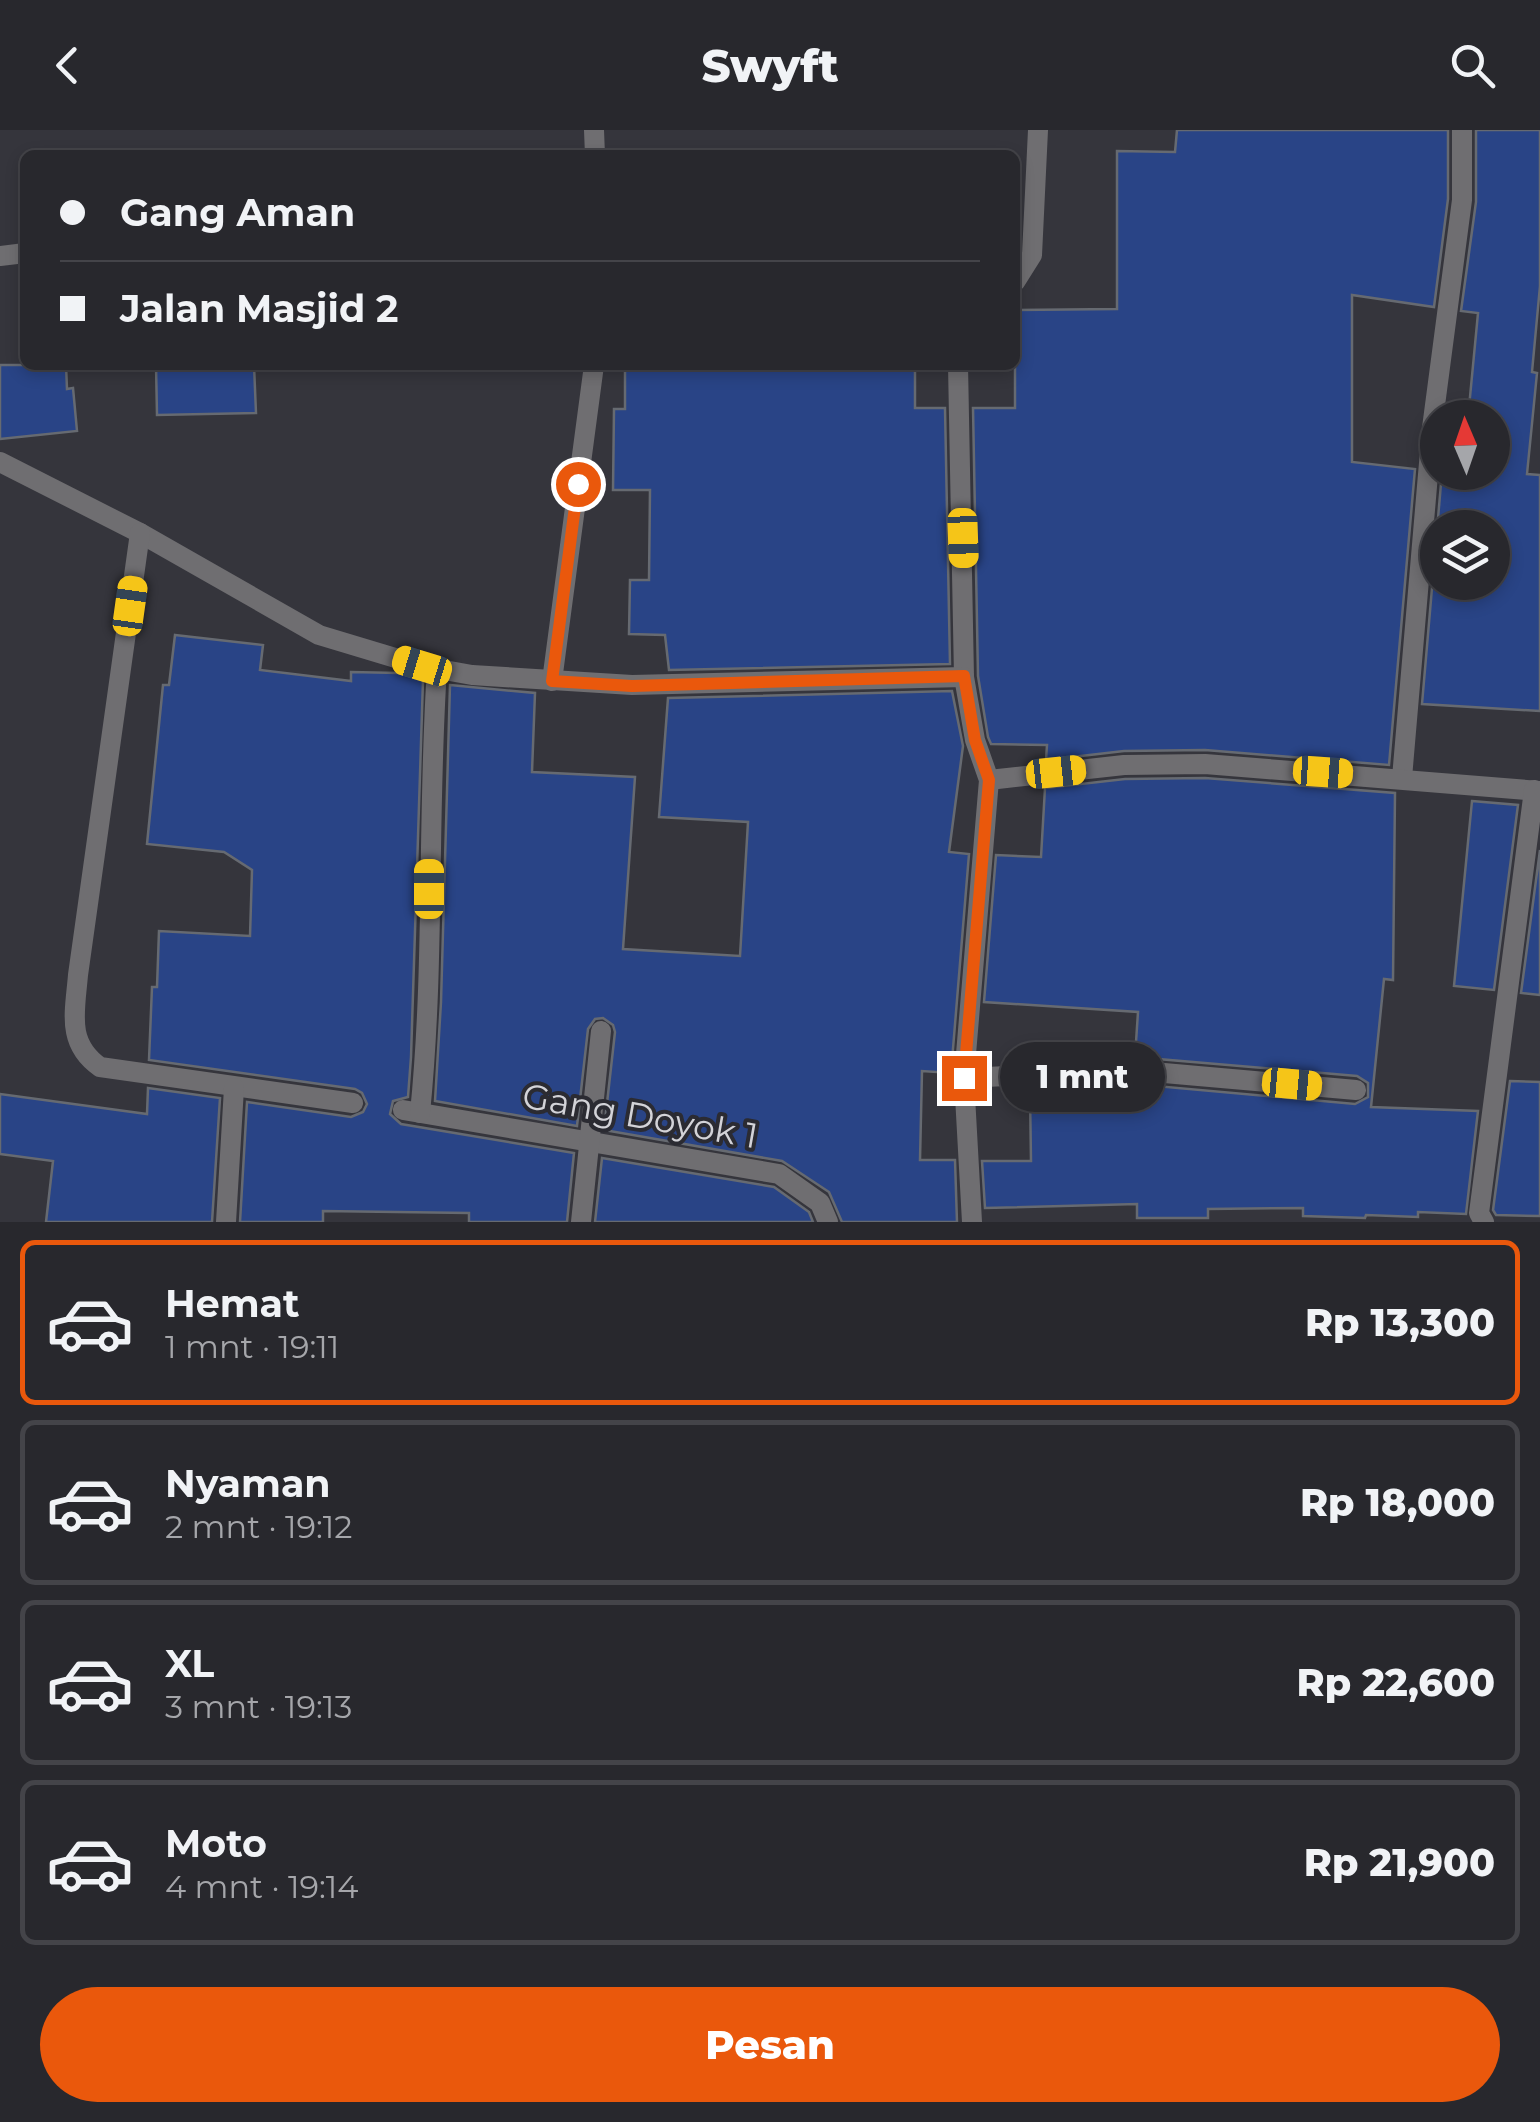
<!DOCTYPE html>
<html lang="id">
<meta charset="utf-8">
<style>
:root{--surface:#28282d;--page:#343439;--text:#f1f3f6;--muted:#a5a6aa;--line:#444449;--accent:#ea580c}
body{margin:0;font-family:Montserrat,sans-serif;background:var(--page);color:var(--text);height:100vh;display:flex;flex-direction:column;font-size:38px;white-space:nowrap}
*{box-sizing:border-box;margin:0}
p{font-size:32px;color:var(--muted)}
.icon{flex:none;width:55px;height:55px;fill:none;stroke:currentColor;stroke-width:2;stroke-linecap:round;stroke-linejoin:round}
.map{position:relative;height:1092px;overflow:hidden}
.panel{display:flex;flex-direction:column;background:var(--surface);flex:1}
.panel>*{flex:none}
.top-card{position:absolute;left:20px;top:20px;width:1000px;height:220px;border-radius:15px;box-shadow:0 5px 15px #0003,0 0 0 2px var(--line);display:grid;align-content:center;height:220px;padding:0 40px;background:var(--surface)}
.needle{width:65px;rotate:358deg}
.fabs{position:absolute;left:1420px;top:270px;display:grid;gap:20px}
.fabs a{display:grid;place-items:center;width:90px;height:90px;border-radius:50%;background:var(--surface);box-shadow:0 5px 15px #0003,0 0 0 2px var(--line);font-size:50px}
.end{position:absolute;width:45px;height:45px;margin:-22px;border:12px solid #ea580c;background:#fff;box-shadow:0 0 0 5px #fff}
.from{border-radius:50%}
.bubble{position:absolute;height:70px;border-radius:35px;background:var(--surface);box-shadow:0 5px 15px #0003,0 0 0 2px var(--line);font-size:32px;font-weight:800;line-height:70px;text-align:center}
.car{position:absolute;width:30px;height:60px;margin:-30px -15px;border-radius:12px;box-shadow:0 0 8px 2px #0007;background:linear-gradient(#f5c518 24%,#345 0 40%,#f5c518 0 76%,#345 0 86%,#f5c518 0)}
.top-card b{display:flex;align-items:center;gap:35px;height:95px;font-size:38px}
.top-card b+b{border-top:2px solid var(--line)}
.top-card i{width:25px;height:25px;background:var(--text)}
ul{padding:18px 0 0;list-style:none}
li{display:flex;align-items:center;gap:30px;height:165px;margin:0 20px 15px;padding:0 20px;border:5px solid var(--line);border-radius:15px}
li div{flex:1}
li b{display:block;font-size:38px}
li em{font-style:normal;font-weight:800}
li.on{border-color:var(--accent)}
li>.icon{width:90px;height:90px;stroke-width:1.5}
.button{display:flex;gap:20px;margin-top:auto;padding:20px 40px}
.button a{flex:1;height:115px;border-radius:60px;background:var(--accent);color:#fff;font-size:40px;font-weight:800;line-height:115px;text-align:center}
header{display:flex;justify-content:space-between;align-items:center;height:130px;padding:0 40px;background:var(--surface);font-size:45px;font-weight:800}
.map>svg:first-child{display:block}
.building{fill:#294486;stroke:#666a71;stroke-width:2.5;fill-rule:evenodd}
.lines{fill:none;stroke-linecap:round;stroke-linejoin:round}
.minor{stroke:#6f6e71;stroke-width:20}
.route{stroke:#ea580c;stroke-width:12}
.labels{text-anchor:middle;stroke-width:8;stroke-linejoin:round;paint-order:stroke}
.street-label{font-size:35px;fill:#d3d3d8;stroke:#2b2b32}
</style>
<header><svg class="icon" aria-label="back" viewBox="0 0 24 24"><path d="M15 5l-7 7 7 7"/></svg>Swyft<svg class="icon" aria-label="search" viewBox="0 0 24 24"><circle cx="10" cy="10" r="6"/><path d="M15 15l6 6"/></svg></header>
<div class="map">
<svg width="1540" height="1092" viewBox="0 0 1540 1092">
<rect width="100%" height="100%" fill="#35353c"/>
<g class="building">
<path d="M1177,0H1448V69L1434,177L1352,165V332L1415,339L1389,635L1205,620L1124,621L1046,630L1047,615L991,614L988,607L978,546L973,278H1015V180L1117,179V21L1175,22Z"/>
<path d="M1476,0H1540V156L1532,242L1537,243L1527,344L1540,345V581L1422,574L1442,342H1492V288H1468L1478,183L1461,181L1476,72ZM1438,398H1492V452H1438Z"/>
<path d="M0,235H66L67,259L73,258L77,301L0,309Z"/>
<path d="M156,235H254L256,283L157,285Z"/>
<path d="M625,235H915V278H945L950,534L669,540L665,505L629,504L630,450H649L650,360H613L614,279H625Z"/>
<path d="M175,505L263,515L260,540L351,551V542L399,543L423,550L411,927L408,967L393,971L390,984L401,994L574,1023L567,1092H469V1083L323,1081V1092H240L247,972L351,987L363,982L367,974L362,963L355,959L149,930L152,857H157L159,801L250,806L252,740L224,722L147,714L163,555H169Z"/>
<path d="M450,555L535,563L532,642L635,647L623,819L740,826L748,692L659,687L668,568L952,561L963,616L949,722L969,724L951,943L922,941L920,1030H955L957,1092H842L829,1062L782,1031L604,1000L615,902L613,895L603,888L595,889L588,899L577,996L435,971L441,872Z"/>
<path d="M1205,648L1395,663L1393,850L1384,849L1371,977L1478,981L1466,1084L1418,1082V1087L1366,1085L1365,1088L1303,1086V1078L1208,1079V1088H1137V1074L985,1078L982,1031H1031L1030,963L1133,962L1134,954L1355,974L1368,967V953L1357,946L1135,927L1138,882L984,872L996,725L1041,727L1045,658L1125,649Z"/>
<path d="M1472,671L1518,675L1494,860L1454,856Z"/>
<path d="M1540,720V865L1521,863Z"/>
<path d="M1510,951L1540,952V1086L1496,1085L1493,1080Z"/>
<path d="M148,958L220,968L212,1092H46L53,1031L0,1024V964L147,984Z"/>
<path d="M602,1028L774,1057L809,1082L813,1092H595Z"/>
</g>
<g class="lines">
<g class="minor">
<path d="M594,0L595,25"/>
<path d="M0,126L25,123"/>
<path d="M1015,152L1032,125L1038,0"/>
<path d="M958,235L964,547L975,610L989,650L964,948L972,1092"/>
<path d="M0,332L140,403L319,505L422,536L472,545L632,555L964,547"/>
<path d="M140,403L78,845C75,882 66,913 100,937L353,973"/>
<path d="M552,551L594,235"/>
<path d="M1402,648L1432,298L1462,70V0"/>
<path d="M989,650L1124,635L1205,634L1540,661"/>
<path d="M964,948L1130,940L1356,960"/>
<path d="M403,980L779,1044L820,1073L828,1092"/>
<path d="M420,983C435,835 427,687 437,539"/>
<path d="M226,1092L234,958"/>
<path d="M581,1092L601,901"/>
<path d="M1484,1092L1479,1083L1534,660"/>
</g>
</g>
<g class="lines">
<path class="route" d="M578,354L552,551L632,556L964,546L975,610L989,650L964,948"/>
</g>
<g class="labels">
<g class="street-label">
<text transform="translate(640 986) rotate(10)" y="12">Gang Doyok 1</text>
</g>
</g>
</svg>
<div class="fabs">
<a><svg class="needle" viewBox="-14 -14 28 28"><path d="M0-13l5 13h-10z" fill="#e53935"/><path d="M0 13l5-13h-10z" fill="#a5a6aa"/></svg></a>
<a><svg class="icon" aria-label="layers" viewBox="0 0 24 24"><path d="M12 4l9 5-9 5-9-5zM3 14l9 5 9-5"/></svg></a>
</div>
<i class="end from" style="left:578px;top:354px"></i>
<i class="end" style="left:964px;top:948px"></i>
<div class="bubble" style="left:1000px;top:912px;width:165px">1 mnt</div>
<i class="car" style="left:963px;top:408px;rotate:178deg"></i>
<i class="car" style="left:130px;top:476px;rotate:8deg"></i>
<i class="car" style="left:422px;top:536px;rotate:287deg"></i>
<i class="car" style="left:1056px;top:642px;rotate:84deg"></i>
<i class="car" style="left:1323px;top:642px;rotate:94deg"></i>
<i class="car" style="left:429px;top:759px;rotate:0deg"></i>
<i class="car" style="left:1292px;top:954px;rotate:95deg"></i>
<div class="top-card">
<b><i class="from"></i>Gang Aman</b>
<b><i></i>Jalan Masjid 2</b>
</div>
</div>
<section class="panel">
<ul>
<li class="on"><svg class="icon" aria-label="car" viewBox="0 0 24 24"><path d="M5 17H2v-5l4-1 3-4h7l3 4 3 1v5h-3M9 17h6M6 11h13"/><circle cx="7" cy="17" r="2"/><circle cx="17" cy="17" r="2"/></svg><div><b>Hemat</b><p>1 mnt · 19:11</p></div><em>Rp 13,300</em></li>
<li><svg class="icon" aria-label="car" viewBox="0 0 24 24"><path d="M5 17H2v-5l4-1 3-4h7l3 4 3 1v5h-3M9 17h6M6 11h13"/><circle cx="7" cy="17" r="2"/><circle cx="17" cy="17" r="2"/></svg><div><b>Nyaman</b><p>2 mnt · 19:12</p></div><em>Rp 18,000</em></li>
<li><svg class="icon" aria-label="car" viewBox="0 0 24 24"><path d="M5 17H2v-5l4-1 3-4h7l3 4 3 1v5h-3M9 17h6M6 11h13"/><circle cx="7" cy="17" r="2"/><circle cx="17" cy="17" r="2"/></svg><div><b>XL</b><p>3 mnt · 19:13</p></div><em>Rp 22,600</em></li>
<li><svg class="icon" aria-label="car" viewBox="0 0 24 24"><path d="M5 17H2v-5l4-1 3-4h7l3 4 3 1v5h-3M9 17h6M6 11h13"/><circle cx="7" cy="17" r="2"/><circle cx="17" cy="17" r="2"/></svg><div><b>Moto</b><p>4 mnt · 19:14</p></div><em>Rp 21,900</em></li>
</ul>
<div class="button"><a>Pesan</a></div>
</section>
